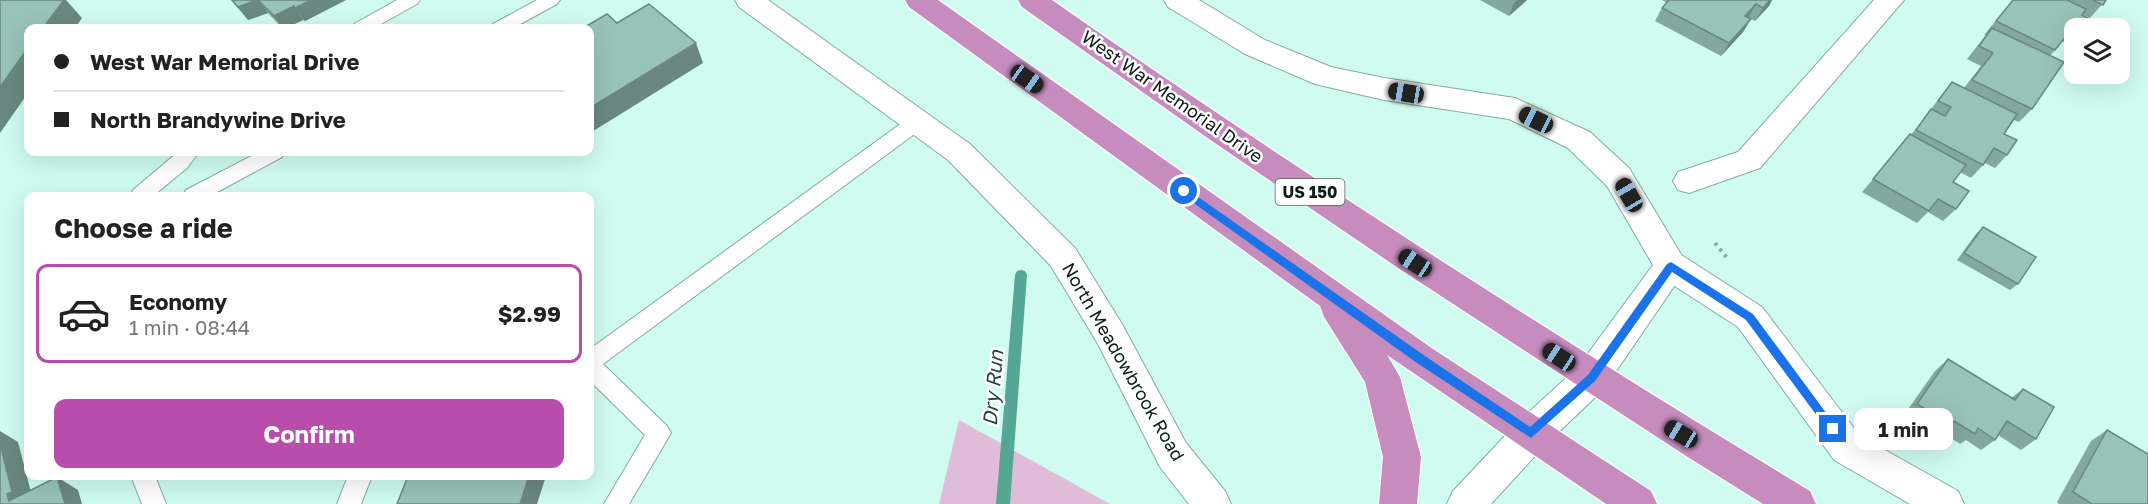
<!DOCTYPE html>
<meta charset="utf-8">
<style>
:root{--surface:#fff;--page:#f6f6f6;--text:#222;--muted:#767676;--line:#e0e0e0;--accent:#b94dac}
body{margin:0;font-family:"Golos Text",sans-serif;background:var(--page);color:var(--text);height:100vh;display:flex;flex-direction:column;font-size:22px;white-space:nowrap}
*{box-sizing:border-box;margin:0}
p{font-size:20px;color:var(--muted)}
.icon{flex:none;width:33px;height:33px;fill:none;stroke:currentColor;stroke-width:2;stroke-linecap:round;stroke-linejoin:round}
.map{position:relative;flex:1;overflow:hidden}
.sheet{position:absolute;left:24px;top:192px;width:570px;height:288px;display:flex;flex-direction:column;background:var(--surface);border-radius:12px;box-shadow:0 6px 24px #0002}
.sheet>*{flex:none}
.banner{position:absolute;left:24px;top:24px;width:570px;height:132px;border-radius:12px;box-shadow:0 6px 24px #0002;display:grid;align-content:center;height:132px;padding:0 30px;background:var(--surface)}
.fabs{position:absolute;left:2064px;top:18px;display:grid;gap:12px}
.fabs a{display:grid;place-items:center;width:66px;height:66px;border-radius:12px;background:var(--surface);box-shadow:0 6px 24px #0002;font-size:30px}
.end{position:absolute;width:27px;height:27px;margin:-14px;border:8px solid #1a73e8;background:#fff;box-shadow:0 0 0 3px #fff}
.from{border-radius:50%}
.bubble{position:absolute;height:42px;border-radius:12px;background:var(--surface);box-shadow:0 6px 24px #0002;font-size:20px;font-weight:700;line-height:42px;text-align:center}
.car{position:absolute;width:18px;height:36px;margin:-18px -9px;border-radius:8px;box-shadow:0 0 4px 2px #0007;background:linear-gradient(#222 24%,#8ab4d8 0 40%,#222 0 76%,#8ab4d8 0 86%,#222 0)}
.banner b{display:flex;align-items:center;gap:21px;height:57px;font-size:22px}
.banner b+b{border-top:2px solid var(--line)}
.banner i{width:15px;height:15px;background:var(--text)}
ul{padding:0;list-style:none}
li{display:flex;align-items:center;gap:18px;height:99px;margin:0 12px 9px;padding:0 18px;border:3px solid transparent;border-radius:12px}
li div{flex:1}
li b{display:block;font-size:22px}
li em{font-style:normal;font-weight:700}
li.on{border-color:var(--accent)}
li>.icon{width:54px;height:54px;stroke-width:1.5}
h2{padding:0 30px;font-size:27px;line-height:72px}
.cta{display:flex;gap:12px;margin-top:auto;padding:12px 30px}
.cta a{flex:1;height:69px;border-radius:12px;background:var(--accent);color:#fff;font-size:24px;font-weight:700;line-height:69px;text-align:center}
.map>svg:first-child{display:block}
.green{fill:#dfbdd8}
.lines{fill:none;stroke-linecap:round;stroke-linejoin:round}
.stream{fill:#55a694;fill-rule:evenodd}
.service-casing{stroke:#82aca1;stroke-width:2}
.minor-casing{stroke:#82aca1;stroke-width:2}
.tertiary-casing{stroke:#82aca1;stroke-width:2}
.trunk-casing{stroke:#fff;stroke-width:2}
.path{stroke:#89aca3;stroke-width:4;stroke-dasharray:3 4.5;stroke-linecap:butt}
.service{fill:#fff;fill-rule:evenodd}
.minor{fill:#fff;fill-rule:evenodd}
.tertiary{fill:#fff;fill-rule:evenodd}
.trunk{fill:#c68cbe;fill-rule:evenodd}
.wall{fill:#83a89e}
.shaded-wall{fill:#6a8881}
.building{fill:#98c3b8;stroke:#6a8881;stroke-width:1.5}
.route{fill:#1a73e8}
.labels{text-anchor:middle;stroke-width:5;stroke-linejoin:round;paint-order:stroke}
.shield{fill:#fff;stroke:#55615f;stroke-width:1.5}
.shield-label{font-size:16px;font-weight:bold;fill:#0c1d1a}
.street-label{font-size:18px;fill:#0c1d1a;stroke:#fff}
.water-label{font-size:20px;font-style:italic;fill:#20463d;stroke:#fff}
</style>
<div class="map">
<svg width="2148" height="504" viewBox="0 0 2148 504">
<rect width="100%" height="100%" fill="#cffbf0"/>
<path class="green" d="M959,420L1110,504H939Z"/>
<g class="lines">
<path class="stream" d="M1021,270L1025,271L1027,275L1010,504H996L1015,275L1017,271Z"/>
<defs>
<g id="service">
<path d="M397,0H420L417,4L374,28H351L354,24Z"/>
<path d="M537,0H560L557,4L513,28H490L493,24Z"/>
<path d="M917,115L924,117L927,122L924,127L603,364L667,426L671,433L629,504H604L645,435L590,381V349L910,117Z"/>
<path d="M178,152H199L187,168L153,196H130L133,190Z"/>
<path d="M259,152H285L282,157L210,196H183L186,190Z"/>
<path d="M131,476H155L166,504H142Z"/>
<path d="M348,476H372L361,504H337Z"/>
</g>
<g id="minor">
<path d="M1874,0H1904L1760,168L1689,193L1678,190L1673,181L1678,172L1738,152Z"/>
<path d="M1671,252L1683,256L1762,307L1860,436L1958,491L1964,504H1910L1834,460L1738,327L1659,276L1654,266L1659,256Z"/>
</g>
<g id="tertiary">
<path d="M735,0H768L970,144L1075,248L1122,324L1186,443L1225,491L1231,504H1189L1160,467L1098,344L1051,266L948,160L739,7Z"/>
<path d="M1164,0H1199L1265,40L1331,67L1384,78L1515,98L1590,132L1629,168L1688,266L1604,389L1544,446L1491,504H1447L1453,491L1518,422L1578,367L1653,265L1607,186L1568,148L1509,119L1384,100L1315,84L1245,54L1168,7Z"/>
</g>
<g id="trunk">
<path d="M905,0H938L1433,349L1651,491L1657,504H1606L1387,355L1400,377L1421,457L1417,504H1379L1383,457L1365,382L1324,317L1320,306L909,7Z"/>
<path d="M1018,0H1052C1299,172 1552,335 1810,491L1816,504H1763L1686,456L1398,268L1209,139L1022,7Z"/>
</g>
</defs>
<use href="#service" class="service-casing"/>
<use href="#minor" class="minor-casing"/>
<use href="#tertiary" class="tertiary-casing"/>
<use href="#trunk" class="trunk-casing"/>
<path class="path" d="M1715,243L1728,259"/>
<use href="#service" class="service"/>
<use href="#minor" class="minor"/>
<use href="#tertiary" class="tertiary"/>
<use href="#trunk" class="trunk"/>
</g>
<g class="wall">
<path d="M231,0H346L305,21L303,20L286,28H282L268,13L248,20Z"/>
<path d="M1480,0H1527L1509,16Z"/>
<path d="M1662,0H1772L1769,6L1755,21L1751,19L1743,32L1721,56L1655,21L1662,8L1667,3Z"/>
<path d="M2013,0H2106L2090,18L2082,14L2074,28V45L2073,47L2062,41L2050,56L2032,109L2019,122L2014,120L2004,134L2007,155L1995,168L1985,163L1971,178L1960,172L1953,182L1956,209L1943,221L1928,212L1917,223L1862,192L1911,135L1952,82L1964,88L1981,66L1967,59L1986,35H1984Z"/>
<path d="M1983,227L2018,284L2010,290L1957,260L1976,234Z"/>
<path d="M1948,359L2011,398L2023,389L2036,439L2021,450L1998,435L1995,440L1981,450L1966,440L1960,444L1942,432L1937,436L1904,415L1935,371Z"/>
<path d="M2107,430L2148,504H2059L2057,502L2091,441Z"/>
</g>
<g class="shaded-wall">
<path d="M64,0H66L82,18L75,28H43Z"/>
<path d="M258,0L268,13L248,20L238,7Z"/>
<path d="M311,0H346L305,21L295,8Z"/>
<path d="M1517,0H1527L1509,16L1514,3Z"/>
<path d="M1770,0H1772L1769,6L1755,21L1763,8Z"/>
<path d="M1756,4L1748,18L1745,16Z"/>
<path d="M294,6L303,20L286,28H282L274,16Z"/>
<path d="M1751,19L1743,32L1721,56L1729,43Z"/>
<path d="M696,43L703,63L590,133V108Z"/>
<path d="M28,48V93L0,133V87Z"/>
<path d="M0,431L18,442L34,504L9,501L0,444Z"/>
<path d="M529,476H546L537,504H520Z"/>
<path d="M57,477L78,490L82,504H65Z"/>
</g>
<g class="building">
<path d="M0,0H64L43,28H28V48L0,87Z"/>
<path d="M232,0H257L238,7Z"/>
<path d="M258,0H311L295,8L294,6L274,16Z"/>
<path d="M1669,0H1770L1763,8L1756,4L1745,16L1751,19L1729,43L1662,8Z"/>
<path d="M2013,0H2067L2086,9L2082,15L2094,21L2089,28H2075L2073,27L2055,50L1996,21Z"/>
<path d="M2092,0H2106L2103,5Z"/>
<path d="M649,4L696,43L590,108V28H583L607,14L617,23Z"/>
<path d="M1992,28L2064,62L2032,109L1972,80L1993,53L1979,46Z"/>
<path d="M1952,82L2017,114L2004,134L2017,140L2007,155L1994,148L1983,165L1916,130L1931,109L1945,116L1951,107L1938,101Z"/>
<path d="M1910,134L1966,165L1953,182L1969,191L1956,209L1938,199L1929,211L1873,179Z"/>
<path d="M1983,227L2036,257L2018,284L1964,253Z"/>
<path d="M1948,359L2015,400L2023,389L2054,407L2036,439L2007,421L1995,440L1978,428L1975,434L1954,421L1951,425L1917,404Z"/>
<path d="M2107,430L2148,454V504H2092L2073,492Z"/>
<path d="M0,444L12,492L7,494L9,501L57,477L65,504H0Z"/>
<path d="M408,476H529L520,504H397Z"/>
</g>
<path class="route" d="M1184,187L1425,356L1530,427L1588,375L1667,264L1671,262L1753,314L1838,429L1837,432H1829L1746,320L1672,272L1595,381L1531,438L1417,363L1181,194V189Z"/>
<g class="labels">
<rect class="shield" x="1275.5" y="179" width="69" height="26" rx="4.5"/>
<g class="shield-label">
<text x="1310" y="198">US 150</text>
</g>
<g class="street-label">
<text transform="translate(1172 97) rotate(35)" y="6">West War Memorial Drive</text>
<text transform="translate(1123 362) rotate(60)" y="6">North Meadowbrook Road</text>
</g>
<g class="water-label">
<text transform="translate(993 388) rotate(-85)" y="7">Dry Run</text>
</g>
</g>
</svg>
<div class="fabs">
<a><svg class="icon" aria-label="layers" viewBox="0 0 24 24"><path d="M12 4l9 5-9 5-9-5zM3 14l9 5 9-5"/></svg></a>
</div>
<i class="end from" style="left:1184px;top:191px"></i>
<i class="end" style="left:1833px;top:429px"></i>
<div class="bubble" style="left:1854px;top:408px;width:99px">1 min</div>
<i class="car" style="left:1027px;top:79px;rotate:125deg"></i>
<i class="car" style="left:1406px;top:93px;rotate:279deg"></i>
<i class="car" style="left:1536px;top:120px;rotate:296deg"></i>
<i class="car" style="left:1629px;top:195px;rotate:330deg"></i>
<i class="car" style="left:1415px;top:263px;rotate:303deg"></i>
<i class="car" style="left:1559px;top:357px;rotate:303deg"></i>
<i class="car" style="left:1681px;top:434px;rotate:301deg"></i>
<div class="banner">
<b><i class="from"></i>West War Memorial Drive</b>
<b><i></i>North Brandywine Drive</b>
</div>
<section class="sheet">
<h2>Choose a ride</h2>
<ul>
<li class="on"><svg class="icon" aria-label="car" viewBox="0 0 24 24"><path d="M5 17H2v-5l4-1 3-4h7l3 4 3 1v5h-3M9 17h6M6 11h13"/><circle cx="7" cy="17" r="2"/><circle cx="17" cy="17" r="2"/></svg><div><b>Economy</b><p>1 min · 08:44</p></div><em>$2.99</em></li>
</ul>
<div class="cta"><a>Confirm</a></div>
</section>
</div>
